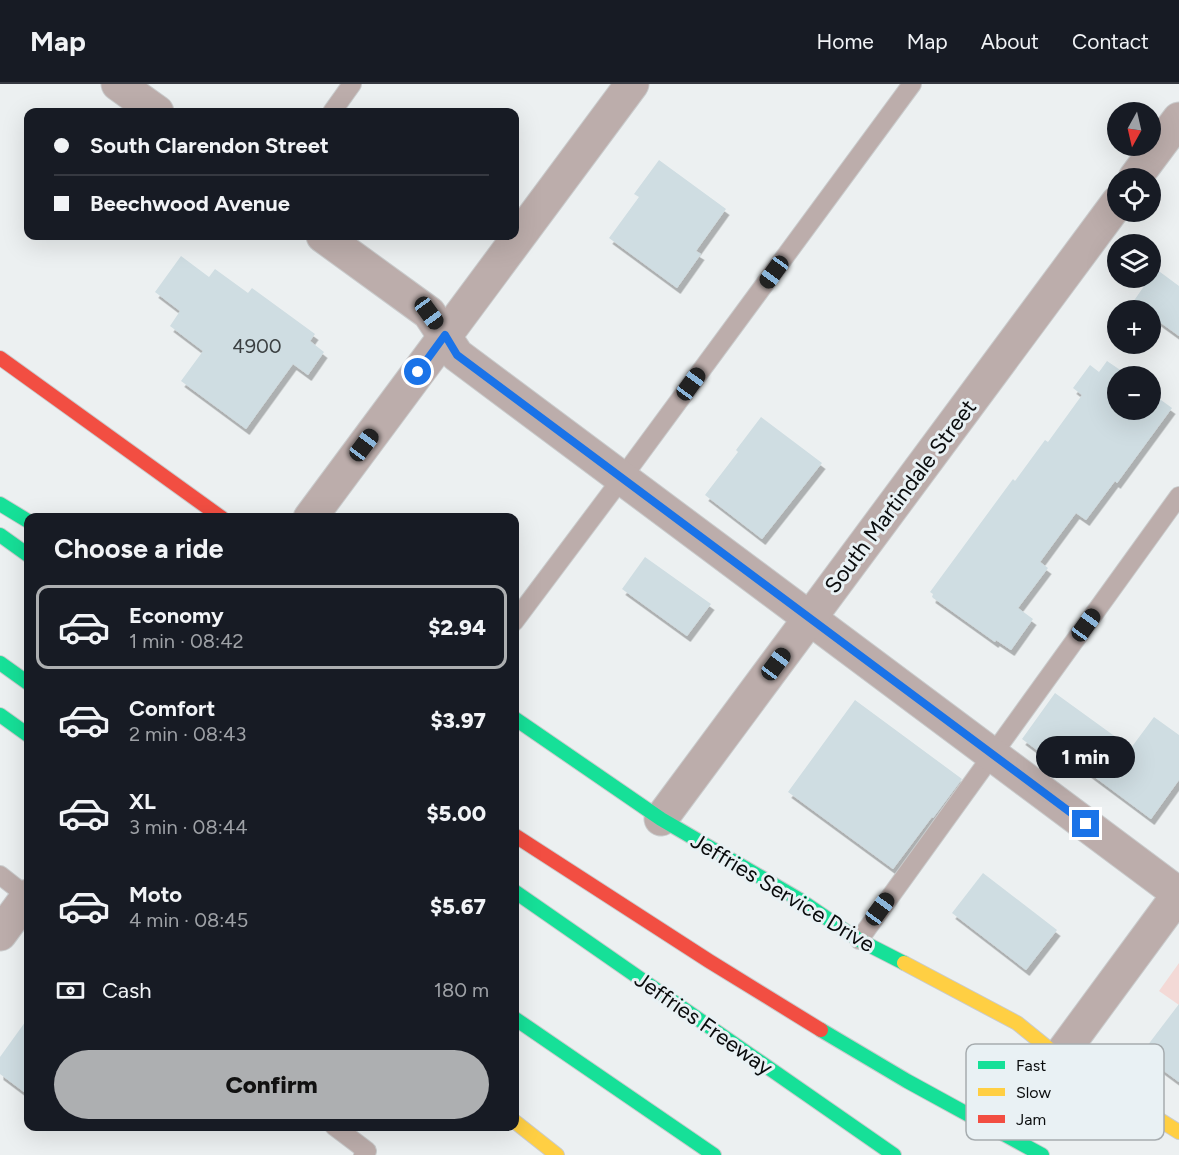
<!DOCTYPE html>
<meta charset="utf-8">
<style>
:root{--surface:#171b24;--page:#242831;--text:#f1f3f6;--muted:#9ea1a6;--line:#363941;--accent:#adafb1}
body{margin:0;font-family:Figtree,sans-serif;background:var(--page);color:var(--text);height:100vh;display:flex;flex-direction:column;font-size:22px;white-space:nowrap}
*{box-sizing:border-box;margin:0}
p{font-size:20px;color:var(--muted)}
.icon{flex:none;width:33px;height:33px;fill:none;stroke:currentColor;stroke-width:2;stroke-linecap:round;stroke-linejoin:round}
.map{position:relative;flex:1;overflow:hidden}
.panel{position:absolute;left:24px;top:429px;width:495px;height:618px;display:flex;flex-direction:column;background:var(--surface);border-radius:12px;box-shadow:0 6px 24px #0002}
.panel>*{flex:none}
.guide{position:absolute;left:24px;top:24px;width:495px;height:132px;border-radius:12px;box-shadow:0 6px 24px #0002;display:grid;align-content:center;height:132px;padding:0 30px;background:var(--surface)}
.needle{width:39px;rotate:188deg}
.tools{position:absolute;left:1107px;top:18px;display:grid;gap:12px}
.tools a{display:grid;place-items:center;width:54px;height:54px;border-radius:50%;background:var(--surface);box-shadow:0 6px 24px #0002;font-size:30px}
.end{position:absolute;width:27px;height:27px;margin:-14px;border:8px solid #1a73e8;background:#fff;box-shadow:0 0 0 3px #fff}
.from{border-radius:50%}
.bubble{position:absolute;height:42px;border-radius:21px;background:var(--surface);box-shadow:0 6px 24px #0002;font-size:20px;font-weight:800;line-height:42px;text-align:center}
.car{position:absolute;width:18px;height:36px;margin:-18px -9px;border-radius:8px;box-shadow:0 0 4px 2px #0007;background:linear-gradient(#222 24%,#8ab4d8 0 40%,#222 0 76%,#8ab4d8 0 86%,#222 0)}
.guide b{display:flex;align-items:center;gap:21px;height:57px;font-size:22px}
.guide b+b{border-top:2px solid var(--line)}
.guide i{width:15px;height:15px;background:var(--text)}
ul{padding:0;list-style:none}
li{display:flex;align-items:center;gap:18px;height:84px;margin:0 12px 9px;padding:0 18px;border:3px solid transparent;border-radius:12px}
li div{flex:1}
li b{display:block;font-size:22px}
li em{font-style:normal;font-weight:800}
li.current{border-color:var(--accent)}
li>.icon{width:54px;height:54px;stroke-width:1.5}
h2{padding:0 30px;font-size:27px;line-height:72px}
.pay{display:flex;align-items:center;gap:15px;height:66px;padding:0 30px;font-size:22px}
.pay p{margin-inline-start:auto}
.cta{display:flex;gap:12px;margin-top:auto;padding:12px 30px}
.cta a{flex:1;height:69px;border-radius:36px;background:var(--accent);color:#111;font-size:24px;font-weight:800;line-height:69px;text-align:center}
header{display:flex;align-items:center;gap:36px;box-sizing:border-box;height:84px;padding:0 30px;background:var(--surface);border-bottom:2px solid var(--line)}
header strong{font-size:28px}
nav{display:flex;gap:33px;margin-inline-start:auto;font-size:21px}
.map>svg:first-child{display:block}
.green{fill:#f3d9d6}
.building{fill:#cfdde2;filter:url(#shadow)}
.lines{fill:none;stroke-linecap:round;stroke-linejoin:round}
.lane-casing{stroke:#c9cbcc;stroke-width:20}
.street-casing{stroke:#c9cbcc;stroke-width:35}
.fast-casing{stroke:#c9cbcc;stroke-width:16}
.slow-casing{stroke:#c9cbcc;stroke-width:16}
.jam-casing{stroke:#c9cbcc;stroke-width:16}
.lane{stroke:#bcadab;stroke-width:18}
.street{stroke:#bcadab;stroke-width:33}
.fast{stroke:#16e098;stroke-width:14}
.slow{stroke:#ffcf43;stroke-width:14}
.jam{stroke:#f24e42;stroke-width:14}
.route{stroke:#1a73e8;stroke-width:8}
.labels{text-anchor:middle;stroke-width:6;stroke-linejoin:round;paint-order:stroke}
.number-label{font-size:20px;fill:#3b4042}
.street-label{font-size:22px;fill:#0a0c0d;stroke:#e9f1f4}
.key{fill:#e9f1f4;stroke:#a6acaf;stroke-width:1.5}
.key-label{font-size:16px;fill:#0a0c0d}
</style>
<header>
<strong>Map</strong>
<nav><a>Home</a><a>Map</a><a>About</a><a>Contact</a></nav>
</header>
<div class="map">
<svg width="1179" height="1071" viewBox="0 0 1179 1071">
<defs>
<filter id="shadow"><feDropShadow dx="3.5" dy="6" stdDeviation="0" flood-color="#0004"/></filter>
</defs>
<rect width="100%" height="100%" fill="#ecf0f1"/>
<path class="green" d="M1179,879V921L1159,907Z"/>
<g class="building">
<path d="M659,76L726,125L696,167L701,170L677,204L609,154L639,113L634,110Z"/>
<path d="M181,172L209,193L215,185L248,209L252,204L315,250L310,257L324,268L308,291L293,280L246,345L181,297L203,267L170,242L180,227L155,208Z"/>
<path d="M1156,185L1179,202V252L1150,231V226H1144L1133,218Z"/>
<path d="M1107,277L1129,292H1118V326H1150V308L1172,324L1117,399L1115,397L1086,436L1076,429L1040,478L1048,484L1018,524L1033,535L1011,566L996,556L995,558L932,513L933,510L930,508L1013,395L1015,397L1045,356L1048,358L1082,311L1073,304L1090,281L1099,288Z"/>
<path d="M761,333L822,379L762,455L705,411L738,368L736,366Z"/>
<path d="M645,473L711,520L687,552L622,505Z"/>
<path d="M1055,609L1131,664L1154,633L1179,651V696L1151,735L1049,659L1041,669L1022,655Z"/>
<path d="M855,616L962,695L933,734L932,733L893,785L788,708Z"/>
<path d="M983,789L1057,846L1026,886L952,829Z"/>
<path d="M1179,920V998L1141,970Z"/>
<path d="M28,934V1011L0,990V973Z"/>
</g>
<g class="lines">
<defs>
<g id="lane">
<path d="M332,28L352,0"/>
<path d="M514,538L622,394L912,0"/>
<path d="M0,791L28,813"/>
<path d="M859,856L1179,412"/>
<path d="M334,1042L367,1067L363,1071"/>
</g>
<g id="street">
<path d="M118,0L157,28"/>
<path d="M1135,94L1179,35"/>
<path d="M323,152L429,229L457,271L1179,810L1059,973"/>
<path d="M310,434L632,0"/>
<path d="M661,735L1118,118"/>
<path d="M0,850L28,812"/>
</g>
<g id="fast">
<path d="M0,420L28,437"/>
<path d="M0,451L28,471"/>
<path d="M0,579L28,599"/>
<path d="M0,631L28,651"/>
<path d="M514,634L661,735L800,816L859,856L904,879"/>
<path d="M514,807L894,1071"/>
<path d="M514,934L714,1071"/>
<path d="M821,946L907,997L1042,1071"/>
</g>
<g id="slow">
<path d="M904,879L1017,939L1059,973L1179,1048"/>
<path d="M514,1037L557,1071"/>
</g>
<g id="jam">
<path d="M0,274L222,434"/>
<path d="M514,751L709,877L821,946"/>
</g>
</defs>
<use href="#lane" class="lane-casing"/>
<use href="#street" class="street-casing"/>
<use href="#fast" class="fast-casing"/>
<use href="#slow" class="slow-casing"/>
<use href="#jam" class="jam-casing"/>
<use href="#lane" class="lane"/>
<use href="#street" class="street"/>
<use href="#fast" class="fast"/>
<use href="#slow" class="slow"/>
<use href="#jam" class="jam"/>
</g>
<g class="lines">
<path class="route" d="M418,288L445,251L457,271L1086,740"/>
</g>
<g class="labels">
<g class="number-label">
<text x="257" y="269">4900</text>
</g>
<g class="street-label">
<text transform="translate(900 412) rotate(-53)" y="8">South Martindale Street</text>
<text transform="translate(783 808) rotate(31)" y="8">Jeffries Service Drive</text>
<text transform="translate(704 939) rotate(35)" y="8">Jeffries Freeway</text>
</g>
</g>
<rect x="966" y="960" width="198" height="96" rx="9" class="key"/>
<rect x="978" y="977" width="27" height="8" fill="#16e098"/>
<rect x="978" y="1004" width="27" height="8" fill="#ffcf43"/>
<rect x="978" y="1031" width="27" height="8" fill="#f24e42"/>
<g class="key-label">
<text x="1016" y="987">Fast</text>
<text x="1016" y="1014">Slow</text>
<text x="1016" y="1041">Jam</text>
</g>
</svg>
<div class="tools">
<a><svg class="needle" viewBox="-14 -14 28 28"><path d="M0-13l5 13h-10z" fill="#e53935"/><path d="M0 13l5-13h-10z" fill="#9ea1a6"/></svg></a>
<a><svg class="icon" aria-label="locate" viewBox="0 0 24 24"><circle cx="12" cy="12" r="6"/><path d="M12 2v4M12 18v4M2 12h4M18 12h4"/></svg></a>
<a><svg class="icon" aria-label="layers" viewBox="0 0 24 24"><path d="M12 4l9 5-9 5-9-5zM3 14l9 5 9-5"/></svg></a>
<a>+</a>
<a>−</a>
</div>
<i class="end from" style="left:418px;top:288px"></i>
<i class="end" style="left:1086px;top:740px"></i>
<div class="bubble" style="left:1036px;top:652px;width:99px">1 min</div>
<i class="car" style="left:774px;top:188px;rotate:216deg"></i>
<i class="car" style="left:429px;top:229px;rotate:144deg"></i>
<i class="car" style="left:691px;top:300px;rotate:36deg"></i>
<i class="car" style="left:364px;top:361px;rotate:37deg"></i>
<i class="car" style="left:1086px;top:541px;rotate:36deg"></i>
<i class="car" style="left:776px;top:580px;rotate:37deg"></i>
<i class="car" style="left:880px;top:825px;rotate:36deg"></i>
<div class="guide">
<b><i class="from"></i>South Clarendon Street</b>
<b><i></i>Beechwood Avenue</b>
</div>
<section class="panel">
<h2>Choose a ride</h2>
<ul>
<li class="current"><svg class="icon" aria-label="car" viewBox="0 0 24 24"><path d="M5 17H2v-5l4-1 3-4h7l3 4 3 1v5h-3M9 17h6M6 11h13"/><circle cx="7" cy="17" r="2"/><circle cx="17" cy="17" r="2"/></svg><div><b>Economy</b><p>1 min · 08:42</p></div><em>$2.94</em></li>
<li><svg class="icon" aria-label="car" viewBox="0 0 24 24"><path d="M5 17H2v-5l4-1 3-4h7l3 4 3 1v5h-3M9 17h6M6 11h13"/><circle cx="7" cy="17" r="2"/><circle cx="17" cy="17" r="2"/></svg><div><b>Comfort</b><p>2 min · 08:43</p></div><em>$3.97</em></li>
<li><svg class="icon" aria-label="car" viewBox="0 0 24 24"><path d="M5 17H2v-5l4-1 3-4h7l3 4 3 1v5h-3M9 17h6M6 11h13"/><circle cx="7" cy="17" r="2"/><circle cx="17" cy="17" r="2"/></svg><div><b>XL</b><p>3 min · 08:44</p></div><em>$5.00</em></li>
<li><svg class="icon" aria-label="car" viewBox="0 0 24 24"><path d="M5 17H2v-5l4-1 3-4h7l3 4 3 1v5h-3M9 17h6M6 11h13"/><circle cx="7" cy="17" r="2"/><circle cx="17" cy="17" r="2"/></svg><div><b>Moto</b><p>4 min · 08:45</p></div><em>$5.67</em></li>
</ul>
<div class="pay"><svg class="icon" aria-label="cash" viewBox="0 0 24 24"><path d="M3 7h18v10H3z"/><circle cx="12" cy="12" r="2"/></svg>Cash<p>180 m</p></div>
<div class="cta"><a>Confirm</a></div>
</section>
</div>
